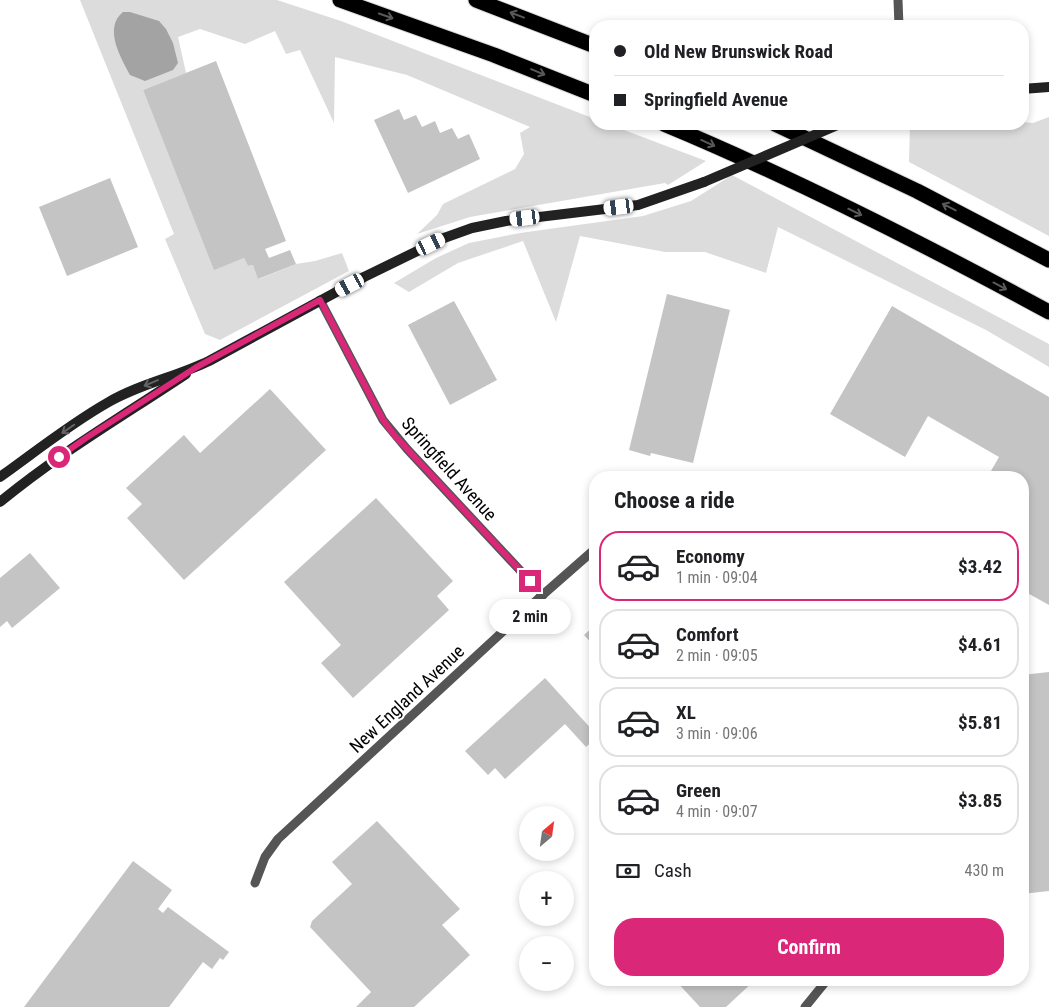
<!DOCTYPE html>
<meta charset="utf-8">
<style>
:root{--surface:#fff;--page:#f2f2f2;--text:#202124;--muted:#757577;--line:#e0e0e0;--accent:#db2777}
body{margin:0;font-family:"Roboto Condensed",sans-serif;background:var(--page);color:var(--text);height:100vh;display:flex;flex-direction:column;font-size:19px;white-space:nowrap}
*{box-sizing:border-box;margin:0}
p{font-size:16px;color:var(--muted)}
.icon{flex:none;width:28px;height:28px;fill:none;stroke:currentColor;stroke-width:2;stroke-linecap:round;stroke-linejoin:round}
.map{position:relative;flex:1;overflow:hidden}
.panel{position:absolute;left:589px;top:471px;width:440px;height:515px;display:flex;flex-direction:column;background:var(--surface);border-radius:20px;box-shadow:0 2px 8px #0003}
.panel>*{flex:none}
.top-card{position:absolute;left:589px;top:20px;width:440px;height:110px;border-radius:20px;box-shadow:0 2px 8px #0003;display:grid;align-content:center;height:110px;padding:0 25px;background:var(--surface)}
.needle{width:32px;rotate:29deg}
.buttons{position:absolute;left:519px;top:806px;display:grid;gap:10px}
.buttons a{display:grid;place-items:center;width:55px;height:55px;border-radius:50%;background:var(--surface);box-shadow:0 2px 8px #0003;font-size:25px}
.end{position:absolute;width:22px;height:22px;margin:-11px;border:6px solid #db2777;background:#fff;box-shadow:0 0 0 2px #fff}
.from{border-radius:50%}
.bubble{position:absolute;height:35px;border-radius:18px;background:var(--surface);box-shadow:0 2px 8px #0003;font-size:16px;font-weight:700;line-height:35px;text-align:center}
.car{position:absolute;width:15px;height:30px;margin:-15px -8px;border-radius:6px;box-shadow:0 0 4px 1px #0007;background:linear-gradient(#fff 24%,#345 0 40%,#fff 0 76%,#345 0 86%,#fff 0)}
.top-card b{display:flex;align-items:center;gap:18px;height:48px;font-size:19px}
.top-card b+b{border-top:1px solid var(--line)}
.top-card i{width:12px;height:12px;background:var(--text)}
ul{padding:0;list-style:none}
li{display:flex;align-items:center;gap:15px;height:70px;margin:0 10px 8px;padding:0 15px;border:2px solid var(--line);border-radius:20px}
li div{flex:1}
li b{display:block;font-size:19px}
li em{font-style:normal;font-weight:700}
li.selected{border-color:var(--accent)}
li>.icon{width:45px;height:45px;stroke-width:1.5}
h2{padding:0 25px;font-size:22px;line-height:60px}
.pay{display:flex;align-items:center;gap:12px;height:55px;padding:0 25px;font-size:19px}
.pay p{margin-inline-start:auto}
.primary-button{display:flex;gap:10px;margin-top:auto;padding:10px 25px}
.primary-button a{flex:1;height:58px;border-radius:20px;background:var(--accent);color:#fff;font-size:20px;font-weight:700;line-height:58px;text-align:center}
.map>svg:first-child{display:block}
.green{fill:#dcdcdc}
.water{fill:#a3a3a3}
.building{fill:#c4c4c4}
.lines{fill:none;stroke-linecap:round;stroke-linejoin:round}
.highway-casing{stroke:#dbdbdb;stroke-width:17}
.street{stroke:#555;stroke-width:9}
.secondary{stroke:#222;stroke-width:10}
.highway{stroke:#000;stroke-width:15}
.secondary-bridge{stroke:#222;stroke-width:10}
.oneway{stroke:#595959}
.oneway2{stroke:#646464}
.route{stroke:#db2777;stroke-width:6}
.labels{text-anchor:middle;stroke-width:4;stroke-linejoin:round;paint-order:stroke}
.street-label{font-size:18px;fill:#000;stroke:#fff}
</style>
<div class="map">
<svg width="1049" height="1007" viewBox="0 0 1049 1007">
<rect width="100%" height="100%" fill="#fff"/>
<g class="green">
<path d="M80,0H277L341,21L595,119V124H608L706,161L668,185L665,183L470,217L417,234L437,215L443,204L515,169L524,154L520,133L530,127L407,75L335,57L334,123L300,50L286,54L275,31L245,44L200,29L178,37L186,73L143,90L214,269L244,258L248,266L253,265L259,279L296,264L315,261L342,253L349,271L220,340L205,334L165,239L174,234Z"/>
<path d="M1049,117V236L909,162L910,124H1022L1023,122L1033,123Z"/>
<path d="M732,175L1049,344V367L986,330L778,227L766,273L705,252H665L580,236L556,322L523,241L458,263L409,292L394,283L436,258L469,243L520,233L643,216L691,201Z"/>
</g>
<path class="water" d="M123,12H130L159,21L166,29L173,43L178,63L173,70L145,81L130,75C121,58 103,28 123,12Z"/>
<g class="building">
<path d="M216,61L286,241L265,249L269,258L290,250L296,264L258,279L253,265L248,266L244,258L214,270L143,90Z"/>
<path d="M399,109L404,120L416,115L422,127L435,121L440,133L452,128L458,139L469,134L480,159L408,193L374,120Z"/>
<path d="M110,178L138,247L67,276L39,207Z"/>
<path d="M667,294L730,310L693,463L651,453L650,456L629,450Z"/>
<path d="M454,301L497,380L450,405L408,325Z"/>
<path d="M892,306L1049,397V605L1022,590V478H987L999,457L928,416L905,457L830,414Z"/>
<path d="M270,389L326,450L184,580L127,518L142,504L126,488L184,435L200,453Z"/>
<path d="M376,498L453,581L437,596L449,610L353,698L321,663L341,645L284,582Z"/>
<path d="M30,553L60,588L12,628L7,621L0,627V578Z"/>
<path d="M595,625V647L584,635Z"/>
<path d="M1049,672V891L1022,894V675Z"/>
<path d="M545,678L595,733V739L586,747L565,724L505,779L495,768L488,775L465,751Z"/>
<path d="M377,821L460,909L442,925L470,955L414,1007H356L371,992L310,927L312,921L352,884L332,862Z"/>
<path d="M133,861L172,890L158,909L163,913L168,907L229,952L223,960L220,958L212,969L203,962L169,1007H24Z"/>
<path d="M675,980H755L726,1007H700Z"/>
</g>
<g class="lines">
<defs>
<g id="highway">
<path d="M340,0L494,55L595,95"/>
<path d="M476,0L595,46"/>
<path d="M664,124C796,179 924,244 1049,312"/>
<path d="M775,124L917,191L1049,260"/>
</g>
</defs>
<use href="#highway" class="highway-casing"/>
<g class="street">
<path d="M898,0L899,26"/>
<path d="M320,300L383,420L407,449L543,595"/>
<path d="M255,883L265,857L278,839L538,599L595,549"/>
<path d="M805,1007L827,980"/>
</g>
<g class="secondary">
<path d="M1022,89L1049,87"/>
<path d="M0,477C35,452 70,424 107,403C139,384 176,377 209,361L364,277L444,238L472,228L506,221L638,205L704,182"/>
<path d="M0,502C58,454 123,416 186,374"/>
</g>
<use href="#highway" class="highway"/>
<path class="secondary-bridge" d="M704,182L840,124"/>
</g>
<defs><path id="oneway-shaft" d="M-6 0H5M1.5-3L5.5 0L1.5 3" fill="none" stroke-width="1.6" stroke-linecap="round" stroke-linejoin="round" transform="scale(1.25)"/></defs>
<g class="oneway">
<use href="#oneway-shaft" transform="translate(517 15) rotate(-159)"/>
<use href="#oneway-shaft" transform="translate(386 16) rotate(19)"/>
<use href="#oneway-shaft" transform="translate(538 72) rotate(22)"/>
<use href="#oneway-shaft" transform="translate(708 143) rotate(24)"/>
<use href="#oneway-shaft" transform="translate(949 207) rotate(-153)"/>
<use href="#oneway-shaft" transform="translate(855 212) rotate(26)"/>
<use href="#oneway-shaft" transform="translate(1000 286) rotate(28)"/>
</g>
<g class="oneway2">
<use href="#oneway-shaft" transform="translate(151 383) rotate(157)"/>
<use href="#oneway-shaft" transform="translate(68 429) rotate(145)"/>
</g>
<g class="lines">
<path class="route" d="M59,457L86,438L195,368L320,300L383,420L395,436L530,581"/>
</g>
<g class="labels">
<g class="street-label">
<text transform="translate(449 469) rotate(48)" y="6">Springfield Avenue</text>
<text transform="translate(407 699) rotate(-43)" y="6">New England Avenue</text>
</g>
</g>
</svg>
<div class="buttons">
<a><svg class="needle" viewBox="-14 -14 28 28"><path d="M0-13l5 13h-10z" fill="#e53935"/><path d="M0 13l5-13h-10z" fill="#757577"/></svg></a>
<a>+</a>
<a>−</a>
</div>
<i class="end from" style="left:59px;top:457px"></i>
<i class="end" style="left:530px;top:581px"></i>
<div class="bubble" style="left:489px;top:599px;width:82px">2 min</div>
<i class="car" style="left:619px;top:207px;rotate:263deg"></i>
<i class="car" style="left:525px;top:218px;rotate:263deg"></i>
<i class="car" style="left:431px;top:244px;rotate:64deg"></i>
<i class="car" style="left:350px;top:285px;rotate:242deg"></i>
<div class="top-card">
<b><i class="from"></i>Old New Brunswick Road</b>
<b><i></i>Springfield Avenue</b>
</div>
<section class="panel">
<h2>Choose a ride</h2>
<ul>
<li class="selected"><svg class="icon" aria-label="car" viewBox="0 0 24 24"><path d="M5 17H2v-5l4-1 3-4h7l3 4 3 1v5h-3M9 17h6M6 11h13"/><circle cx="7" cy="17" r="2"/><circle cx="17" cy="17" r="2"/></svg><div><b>Economy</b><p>1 min · 09:04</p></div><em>$3.42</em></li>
<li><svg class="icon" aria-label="car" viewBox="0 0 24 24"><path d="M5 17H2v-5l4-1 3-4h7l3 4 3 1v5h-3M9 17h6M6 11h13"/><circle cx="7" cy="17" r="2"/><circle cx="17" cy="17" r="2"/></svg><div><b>Comfort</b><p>2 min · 09:05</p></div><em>$4.61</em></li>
<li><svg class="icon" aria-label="car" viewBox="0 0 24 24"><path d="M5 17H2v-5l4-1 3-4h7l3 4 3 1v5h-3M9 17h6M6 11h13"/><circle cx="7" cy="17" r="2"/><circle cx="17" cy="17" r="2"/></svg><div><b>XL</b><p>3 min · 09:06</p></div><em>$5.81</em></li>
<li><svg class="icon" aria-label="car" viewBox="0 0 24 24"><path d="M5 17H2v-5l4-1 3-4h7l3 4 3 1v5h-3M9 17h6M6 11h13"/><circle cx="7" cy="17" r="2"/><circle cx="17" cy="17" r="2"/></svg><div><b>Green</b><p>4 min · 09:07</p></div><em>$3.85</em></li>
</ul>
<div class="pay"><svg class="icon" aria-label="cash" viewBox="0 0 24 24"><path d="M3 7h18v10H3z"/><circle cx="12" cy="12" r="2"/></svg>Cash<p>430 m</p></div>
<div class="primary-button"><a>Confirm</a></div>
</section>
</div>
